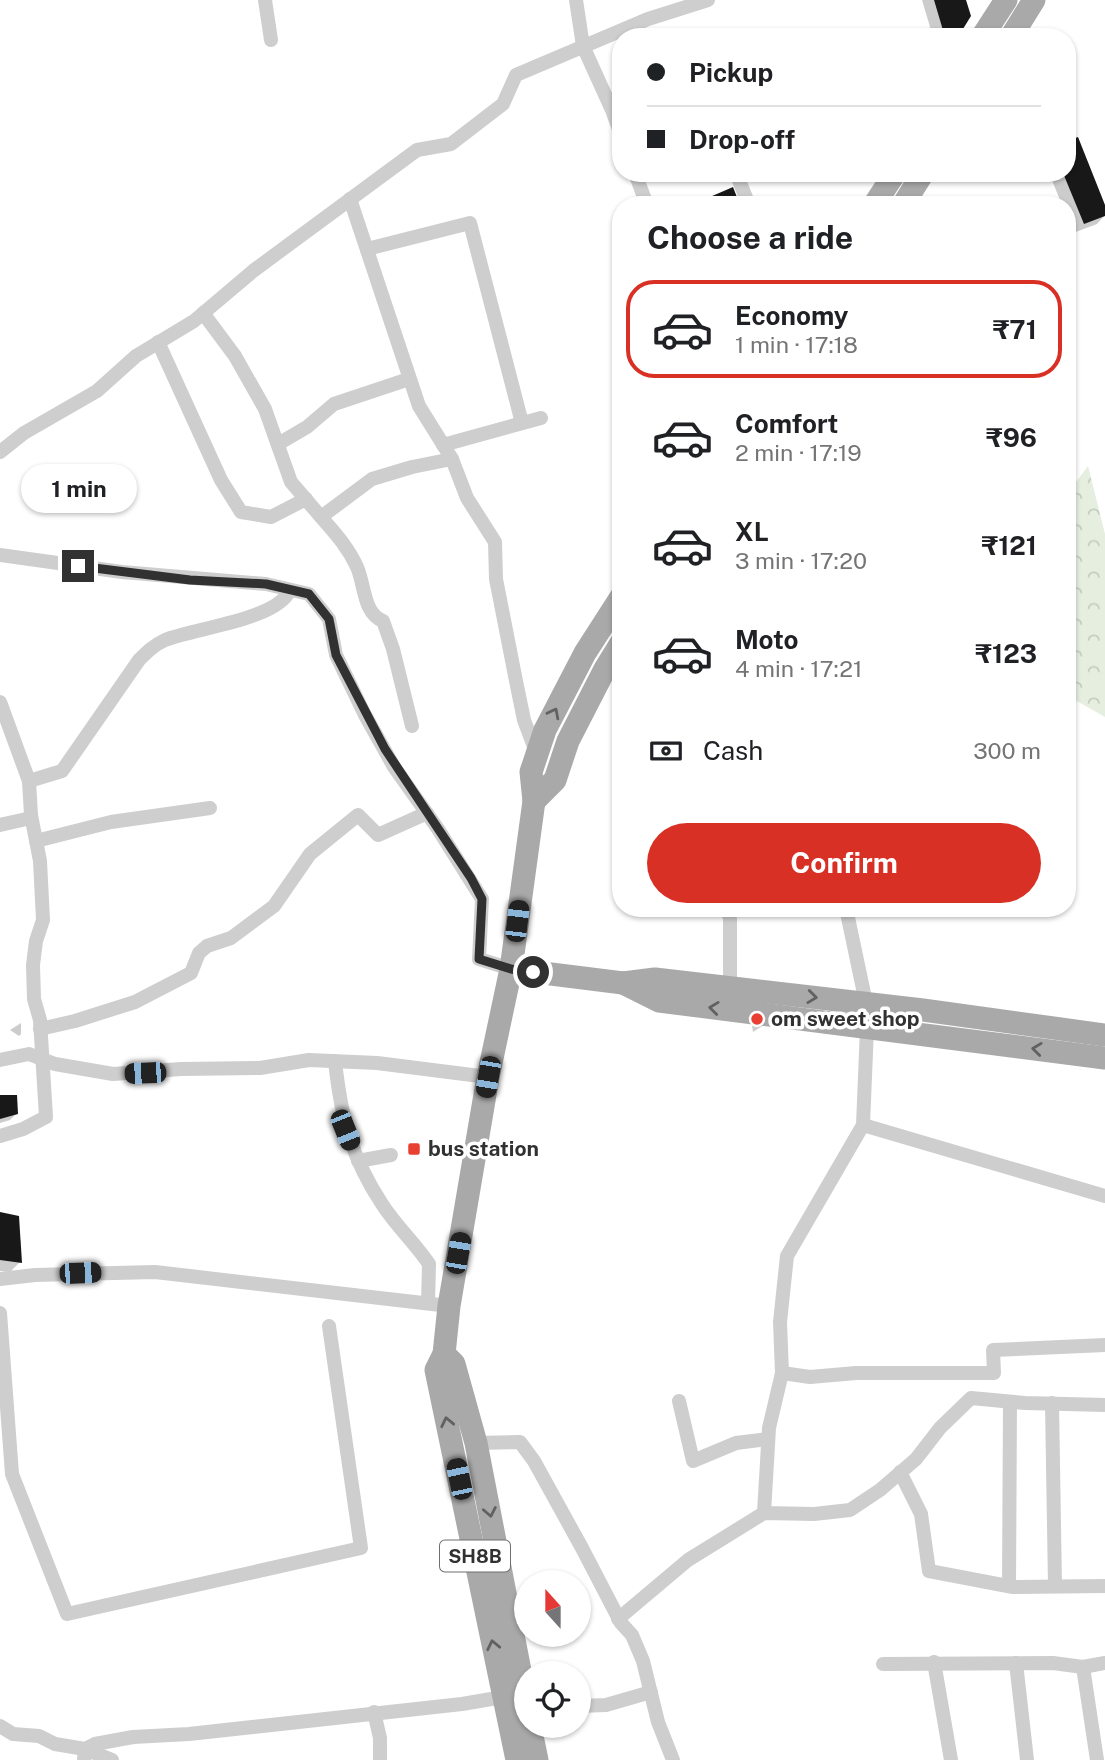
<!DOCTYPE html>
<meta charset="utf-8">
<style>
:root{--surface:#fff;--page:#f2f2f2;--text:#202124;--muted:#757577;--line:#e0e0e0;--accent:#d93025}
body{margin:0;font-family:"Public Sans",sans-serif;background:var(--page);color:var(--text);height:100vh;display:flex;flex-direction:column;font-size:26px;white-space:nowrap}
*{box-sizing:border-box;margin:0}
p{font-size:23px;color:var(--muted)}
.icon{flex:none;width:38px;height:38px;fill:none;stroke:currentColor;stroke-width:2;stroke-linecap:round;stroke-linejoin:round}
.map{position:relative;flex:1;overflow:hidden}
.sheet{position:absolute;left:612px;top:196px;width:464px;height:721px;display:flex;flex-direction:column;background:var(--surface);border-radius:28px;box-shadow:0 2px 5px #0004}
.sheet>*{flex:none}
.banner{position:absolute;left:612px;top:28px;width:464px;height:154px;border-radius:28px;box-shadow:0 2px 5px #0004;display:grid;align-content:center;height:154px;padding:0 35px;background:var(--surface)}
.needle{width:46px;rotate:339deg}
.tools{position:absolute;left:514px;top:1570px;display:grid;gap:14px}
.tools a{display:grid;place-items:center;width:77px;height:77px;border-radius:50%;background:var(--surface);box-shadow:0 2px 5px #0004;font-size:35px}
.end{position:absolute;width:32px;height:32px;margin:-16px;border:9px solid #313131;background:#fff;box-shadow:0 0 0 4px #fff}
.from{border-radius:50%}
.bubble{position:absolute;height:49px;border-radius:24px;background:var(--surface);box-shadow:0 2px 5px #0004;font-size:23px;font-weight:700;line-height:49px;text-align:center}
.car{position:absolute;width:21px;height:42px;margin:-21px -10px;border-radius:9px;box-shadow:0 0 5px 2px #0007;background:linear-gradient(#222 24%,#8ab4d8 0 40%,#222 0 76%,#8ab4d8 0 86%,#222 0)}
.banner b{display:flex;align-items:center;gap:24px;height:66px;font-size:26px}
.banner b+b{border-top:2px solid var(--line)}
.banner i{width:18px;height:18px;background:var(--text)}
ul{padding:0;list-style:none}
li{display:flex;align-items:center;gap:21px;height:98px;margin:0 14px 10px;padding:0 21px;border:4px solid transparent;border-radius:28px}
li div{flex:1}
li b{display:block;font-size:26px}
li em{font-style:normal;font-weight:700}
li.selected{border-color:var(--accent)}
li>.icon{width:63px;height:63px;stroke-width:1.5}
h2{padding:0 35px;font-size:32px;line-height:84px}
.pay{display:flex;align-items:center;gap:18px;height:77px;padding:0 35px;font-size:26px}
.pay p{margin-inline-start:auto}
.cta{display:flex;gap:14px;margin-top:auto;padding:14px 35px}
.cta a{flex:1;height:80px;border-radius:42px;background:var(--accent);color:#fff;font-size:28px;font-weight:700;line-height:80px;text-align:center}
.map>svg:first-child{display:block}
.park{fill:url(#park-crowns)}
.shadow{fill:#0003}
.building{fill:#181818}
.lines{fill:none;stroke-linecap:round;stroke-linejoin:round}
.street{stroke:#cecece;stroke-width:14}
.primary{stroke:#a9a9a9;stroke-width:23}
.oneway{stroke:#616161}
.route{stroke:#313131;stroke-width:9}
.poi-dot{fill:#e93e32;stroke:#fff;stroke-width:2.5}
.labels{text-anchor:middle;stroke-width:7;stroke-linejoin:round;paint-order:stroke}
.shield{fill:#fff;stroke:#6f6f6f;stroke-width:2}
.shield-label{font-size:19px;font-weight:bold;fill:#313131}
.poi-label{font-size:21px;font-weight:bold;fill:#313131;stroke:#fff;text-anchor:start}
</style>
<div class="map">
<svg width="1105" height="1760" viewBox="0 0 1105 1760">
<defs>
<pattern id="park-crowns" width="20" height="18" patternUnits="userSpaceOnUse" patternTransform="scale(1.75)"><rect width="20" height="18" fill="#e5eedf"/><path d="M2 6a3 3 0 1 1 6 0M12 15a3 3 0 1 1 6 0" fill="none" stroke="#c5cdc0"/></pattern>
</defs>
<rect width="100%" height="100%" fill="#fff"/>
<path class="park" d="M1088,466L1105,534V717L1068,696V493Z"/>
<g class="shadow">
<path d="M922,0H964L955,37H933Z"/>
<path d="M1077,139L1105,210V215L1097,224L1073,233L1068,219V205H1062L1049,173H1068V143Z"/>
<path d="M751,1019L764,1025L753,1032Z"/>
<path d="M21,1023V1034L19,1036L10,1030Z"/>
<path d="M0,1097L16,1114L10,1120L0,1123Z"/>
<path d="M0,1214L20,1262L10,1272L0,1271Z"/>
</g>
<g class="building">
<path d="M934,0H966L971,16L958,37H945Z"/>
<path d="M1078,137L1105,205V216L1084,224L1063,173H1068V141Z"/>
<path d="M733,187L740,205H697L696,203Z"/>
<path d="M0,1095H17L18,1114L0,1119Z"/>
<path d="M0,1212L19,1216L22,1263L0,1260Z"/>
</g>
<g class="lines">
<g class="street">
<path d="M265,0L271,40"/>
<path d="M576,0L583,46L612,110L621,135"/>
<path d="M635,173L647,205"/>
<path d="M736,173L749,205"/>
<path d="M350,199L419,406L452,459L467,498L495,542L496,579L516,681L524,720L536,752"/>
<path d="M367,249L470,223L522,423"/>
<path d="M203,313L235,356L265,409L291,482L321,517L372,479L412,467L452,459"/>
<path d="M158,342L221,480L241,512L271,517L306,499"/>
<path d="M278,444L307,427L334,404L409,379"/>
<path d="M443,445L541,418"/>
<path d="M0,452L24,433L97,391L136,356L194,321L253,271L417,150L451,144L503,104L516,75L648,19L708,0"/>
<path d="M321,517C335,533 348,547 357,567C365,585 363,613 383,621L393,649L412,726"/>
<path d="M0,555L122,572L266,584L309,594L329,619L336,655L365,715L394,767L438,829L482,899L479,959L511,969"/>
<path d="M0,702L29,781L31,815L40,861L43,920L36,941L33,965L34,999L40,1020L46,1117L23,1129L0,1136"/>
<path d="M29,781L62,771L139,660C147,652 154,645 165,640C195,628 277,620 290,590"/>
<path d="M0,825L31,818"/>
<path d="M36,841L111,822L210,808"/>
<path d="M727,908L730,919V988"/>
<path d="M846,908L866,1003"/>
<path d="M40,1029L75,1021L135,1002L191,973L199,953L207,946L231,938L274,906L310,854L358,815L378,835L427,813"/>
<path d="M0,1060L29,1054L55,1064L113,1074L181,1069L260,1068L309,1060L377,1063L488,1077"/>
<path d="M335,1061C341,1117 351,1157 382,1204C396,1226 415,1243 429,1264L428,1303"/>
<path d="M863,1125L1105,1196"/>
<path d="M358,1161L391,1155"/>
<path d="M0,1279L35,1275L155,1272L449,1306"/>
<path d="M0,1313L12,1474L67,1614L361,1548L329,1326"/>
<path d="M782,1373L810,1377L856,1373H994L993,1350L1105,1345"/>
<path d="M679,1401L693,1461L736,1443L768,1439"/>
<path d="M1052,1403L1055,1586"/>
<path d="M476,1443L520,1442L534,1461L582,1548L621,1623L632,1635L643,1661L658,1722L673,1760"/>
<path d="M900,1472L921,1514L929,1571L1013,1587L1105,1586"/>
<path d="M764,1513L769,1428L782,1373L780,1322L787,1256L863,1125L867,1028"/>
<path d="M1009,1586L1010,1402"/>
<path d="M618,1619L688,1560L764,1513L814,1514L850,1510L880,1490L916,1459L940,1428L971,1398L1025,1403L1105,1405"/>
<path d="M934,1662L951,1760"/>
<path d="M1016,1663L1027,1760"/>
<path d="M883,1664L1053,1663L1083,1667"/>
<path d="M579,1706L606,1705L651,1692"/>
<path d="M374,1712L380,1738V1760"/>
<path d="M0,1726L13,1734L39,1736L55,1744L85,1749L95,1744L133,1737L189,1734L462,1704L509,1696"/>
<path d="M84,1760L85,1749L112,1760"/>
<path d="M1097,1760L1083,1667L1105,1663"/>
</g>
<g class="primary">
<path d="M982,37L1006,0"/>
<path d="M1011,37L1034,0"/>
<path d="M874,205L895,173"/>
<path d="M903,205L923,173"/>
<path d="M534,801L555,780L568,741L605,669L621,643"/>
<path d="M511,969L623,983L655,979L923,1010L1105,1035"/>
<path d="M623,983L659,1001L1105,1058"/>
<path d="M444,1354L454,1364L476,1443L527,1707"/>
<path d="M530,1726L537,1760"/>
<path d="M517,1760L436,1370L444,1354L449,1306L488,1077L511,969L534,801L531,772L545,730L585,653L621,597"/>
</g>
</g>
<defs><path id="oneway-chevron" d="M-2-3.5L2.5 0L-2 3.5" fill="none" stroke-width="1.6" stroke-linecap="round" stroke-linejoin="round" transform="scale(1.75)"/></defs>
<g class="oneway">
<use href="#oneway-chevron" transform="translate(554 713) rotate(-63)"/>
<use href="#oneway-chevron" transform="translate(812 997) rotate(7)"/>
<use href="#oneway-chevron" transform="translate(714 1008) rotate(-173)"/>
<use href="#oneway-chevron" transform="translate(1037 1049) rotate(-173)"/>
<use href="#oneway-chevron" transform="translate(447 1422) rotate(-102)"/>
<use href="#oneway-chevron" transform="translate(490 1512) rotate(79)"/>
<use href="#oneway-chevron" transform="translate(493 1645) rotate(-102)"/>
</g>
<g class="lines">
<path class="route" d="M78,566L190,580L266,584L309,594L329,619L336,655L385,749L471,878L482,899L479,959L511,969L533,972"/>
</g>
<g class="poi-dot">
<circle cx="757" cy="1019" r="7"/>
<rect x="407" y="1142" width="14" height="14" rx="3.5"/>
</g>
<g class="labels">
<rect class="shield" x="440" y="1540.5" width="70" height="31" rx="5"/>
<g class="shield-label">
<text x="475" y="1563">SH8B</text>
</g>
<g class="poi-label">
<text x="771" y="1026">om sweet shop</text>
<text x="428" y="1156">bus station</text>
</g>
</g>
</svg>
<div class="tools">
<a><svg class="needle" viewBox="-14 -14 28 28"><path d="M0-13l5 13h-10z" fill="#e53935"/><path d="M0 13l5-13h-10z" fill="#757577"/></svg></a>
<a><svg class="icon" aria-label="locate" viewBox="0 0 24 24"><circle cx="12" cy="12" r="6"/><path d="M12 2v4M12 18v4M2 12h4M18 12h4"/></svg></a>
</div>
<i class="end from" style="left:533px;top:972px"></i>
<i class="end" style="left:78px;top:566px"></i>
<div class="bubble" style="left:21px;top:464px;width:116px">1 min</div>
<i class="car" style="left:517px;top:921px;rotate:7deg"></i>
<i class="car" style="left:145px;top:1073px;rotate:268deg"></i>
<i class="car" style="left:488px;top:1077px;rotate:190deg"></i>
<i class="car" style="left:345px;top:1130px;rotate:158deg"></i>
<i class="car" style="left:458px;top:1253px;rotate:10deg"></i>
<i class="car" style="left:80px;top:1273px;rotate:88deg"></i>
<i class="car" style="left:459px;top:1479px;rotate:348deg"></i>
<div class="banner">
<b><i class="from"></i>Pickup</b>
<b><i></i>Drop-off</b>
</div>
<section class="sheet">
<h2>Choose a ride</h2>
<ul>
<li class="selected"><svg class="icon" aria-label="car" viewBox="0 0 24 24"><path d="M5 17H2v-5l4-1 3-4h7l3 4 3 1v5h-3M9 17h6M6 11h13"/><circle cx="7" cy="17" r="2"/><circle cx="17" cy="17" r="2"/></svg><div><b>Economy</b><p>1 min · 17:18</p></div><em>₹71</em></li>
<li><svg class="icon" aria-label="car" viewBox="0 0 24 24"><path d="M5 17H2v-5l4-1 3-4h7l3 4 3 1v5h-3M9 17h6M6 11h13"/><circle cx="7" cy="17" r="2"/><circle cx="17" cy="17" r="2"/></svg><div><b>Comfort</b><p>2 min · 17:19</p></div><em>₹96</em></li>
<li><svg class="icon" aria-label="car" viewBox="0 0 24 24"><path d="M5 17H2v-5l4-1 3-4h7l3 4 3 1v5h-3M9 17h6M6 11h13"/><circle cx="7" cy="17" r="2"/><circle cx="17" cy="17" r="2"/></svg><div><b>XL</b><p>3 min · 17:20</p></div><em>₹121</em></li>
<li><svg class="icon" aria-label="car" viewBox="0 0 24 24"><path d="M5 17H2v-5l4-1 3-4h7l3 4 3 1v5h-3M9 17h6M6 11h13"/><circle cx="7" cy="17" r="2"/><circle cx="17" cy="17" r="2"/></svg><div><b>Moto</b><p>4 min · 17:21</p></div><em>₹123</em></li>
</ul>
<div class="pay"><svg class="icon" aria-label="cash" viewBox="0 0 24 24"><path d="M3 7h18v10H3z"/><circle cx="12" cy="12" r="2"/></svg>Cash<p>300 m</p></div>
<div class="cta"><a>Confirm</a></div>
</section>
</div>
